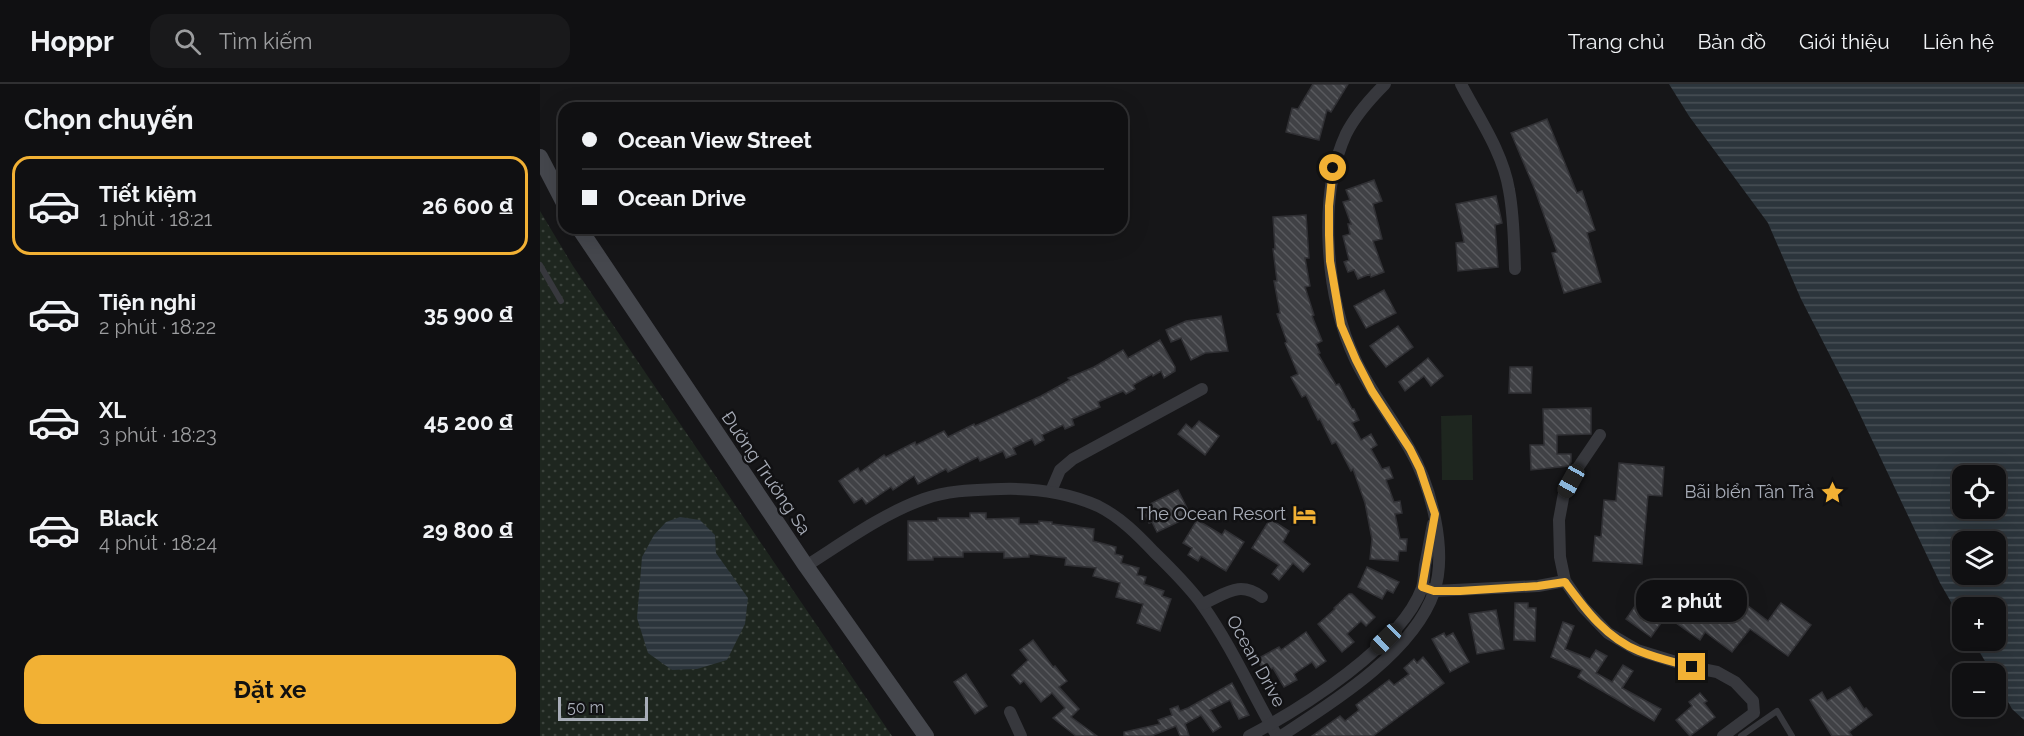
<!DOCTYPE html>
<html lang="vi">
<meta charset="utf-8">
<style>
:root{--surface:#101012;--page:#19191b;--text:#f1f3f6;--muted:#9c9d9f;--line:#303032;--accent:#f2b134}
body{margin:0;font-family:Raleway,sans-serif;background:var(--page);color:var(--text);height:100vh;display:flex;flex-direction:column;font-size:22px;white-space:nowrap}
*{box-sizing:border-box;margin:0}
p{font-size:20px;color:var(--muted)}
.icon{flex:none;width:33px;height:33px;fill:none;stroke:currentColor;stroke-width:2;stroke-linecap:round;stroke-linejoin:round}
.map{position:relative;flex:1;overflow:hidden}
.panel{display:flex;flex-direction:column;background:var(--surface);width:540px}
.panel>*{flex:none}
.banner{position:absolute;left:18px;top:18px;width:570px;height:132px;border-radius:18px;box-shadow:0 6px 24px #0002,0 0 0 2px var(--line);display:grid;align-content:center;height:132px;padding:0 24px;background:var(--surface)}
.fabs{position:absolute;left:1412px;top:381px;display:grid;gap:12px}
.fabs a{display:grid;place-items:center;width:54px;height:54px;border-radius:12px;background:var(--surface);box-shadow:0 6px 24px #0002,0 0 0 2px var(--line);font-size:30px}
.scale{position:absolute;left:18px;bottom:15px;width:90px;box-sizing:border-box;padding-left:6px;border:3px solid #a8adb8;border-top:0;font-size:16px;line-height:21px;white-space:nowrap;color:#a8adb8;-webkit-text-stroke:4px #111113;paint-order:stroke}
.end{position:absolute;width:27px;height:27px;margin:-14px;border:8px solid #f2b134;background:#111;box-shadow:0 0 0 3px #111}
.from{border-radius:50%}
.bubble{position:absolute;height:42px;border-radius:18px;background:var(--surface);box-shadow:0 6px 24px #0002,0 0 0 2px var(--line);font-size:20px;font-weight:700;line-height:42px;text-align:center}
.car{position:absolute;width:18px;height:36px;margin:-18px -9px;border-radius:8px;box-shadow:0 0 4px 2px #0007;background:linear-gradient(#222 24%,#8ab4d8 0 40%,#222 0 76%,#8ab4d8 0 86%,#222 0)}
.banner b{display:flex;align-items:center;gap:21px;height:57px;font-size:22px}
.banner b+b{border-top:2px solid var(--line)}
.banner i{width:15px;height:15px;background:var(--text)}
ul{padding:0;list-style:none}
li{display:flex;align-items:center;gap:18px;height:99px;margin:0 12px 9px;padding:0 12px;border:3px solid transparent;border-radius:18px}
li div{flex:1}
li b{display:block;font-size:22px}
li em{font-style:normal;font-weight:700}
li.current{border-color:var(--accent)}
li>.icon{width:54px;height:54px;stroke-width:1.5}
h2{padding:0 24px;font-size:27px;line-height:72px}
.button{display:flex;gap:12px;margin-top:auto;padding:12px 24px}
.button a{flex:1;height:69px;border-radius:18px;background:var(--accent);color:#111;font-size:24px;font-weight:700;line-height:69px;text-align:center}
header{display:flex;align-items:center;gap:36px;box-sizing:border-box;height:84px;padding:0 30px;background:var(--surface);border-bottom:2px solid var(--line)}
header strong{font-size:28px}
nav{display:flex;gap:33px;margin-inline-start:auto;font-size:21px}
.search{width:420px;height:54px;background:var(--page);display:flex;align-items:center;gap:15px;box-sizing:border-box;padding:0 21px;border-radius:18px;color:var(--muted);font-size:22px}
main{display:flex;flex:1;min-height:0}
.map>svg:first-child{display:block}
.grass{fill:url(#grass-dots)}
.garden{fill:#1e261f}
.water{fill:url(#water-rules);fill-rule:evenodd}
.building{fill:url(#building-back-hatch);stroke:#303034;stroke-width:1.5}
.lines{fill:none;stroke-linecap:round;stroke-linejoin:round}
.lane{stroke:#37383d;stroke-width:6}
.street{stroke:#37383d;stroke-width:12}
.secondary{stroke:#45474d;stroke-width:16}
.route{stroke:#f2b134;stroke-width:8}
.labels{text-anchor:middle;stroke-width:5;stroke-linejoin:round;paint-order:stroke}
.street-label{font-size:18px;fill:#a8adb8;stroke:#111113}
.poi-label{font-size:18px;fill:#a8adb8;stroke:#111113;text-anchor:end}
</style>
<header>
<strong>Hoppr</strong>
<div class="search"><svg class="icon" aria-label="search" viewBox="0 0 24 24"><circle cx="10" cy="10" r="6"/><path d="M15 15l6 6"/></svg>Tìm kiếm</div>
<nav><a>Trang chủ</a><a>Bản đồ</a><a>Giới thiệu</a><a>Liên hệ</a></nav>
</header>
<main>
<section class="panel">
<h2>Chọn chuyến</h2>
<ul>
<li class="current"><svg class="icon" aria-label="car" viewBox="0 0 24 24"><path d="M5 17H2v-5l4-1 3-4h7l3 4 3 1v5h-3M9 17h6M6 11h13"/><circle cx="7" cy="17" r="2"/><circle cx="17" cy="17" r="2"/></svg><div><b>Tiết kiệm</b><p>1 phút · 18:21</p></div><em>26 600 ₫</em></li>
<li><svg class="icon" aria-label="car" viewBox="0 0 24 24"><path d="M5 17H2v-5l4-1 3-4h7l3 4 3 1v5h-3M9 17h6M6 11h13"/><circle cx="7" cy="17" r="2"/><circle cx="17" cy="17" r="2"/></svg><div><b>Tiện nghi</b><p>2 phút · 18:22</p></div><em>35 900 ₫</em></li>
<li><svg class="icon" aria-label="car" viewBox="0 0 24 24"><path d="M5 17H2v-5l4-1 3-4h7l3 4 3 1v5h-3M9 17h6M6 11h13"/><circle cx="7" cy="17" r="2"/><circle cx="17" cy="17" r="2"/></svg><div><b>XL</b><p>3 phút · 18:23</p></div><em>45 200 ₫</em></li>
<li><svg class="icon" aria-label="car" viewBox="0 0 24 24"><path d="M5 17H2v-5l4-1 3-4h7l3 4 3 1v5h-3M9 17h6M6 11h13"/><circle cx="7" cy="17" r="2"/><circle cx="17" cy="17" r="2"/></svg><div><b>Black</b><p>4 phút · 18:24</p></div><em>29 800 ₫</em></li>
</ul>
<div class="button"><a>Đặt xe</a></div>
</section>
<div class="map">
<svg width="1484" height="652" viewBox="0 0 1484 652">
<defs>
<pattern id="grass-dots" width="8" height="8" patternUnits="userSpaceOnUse" patternTransform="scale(1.5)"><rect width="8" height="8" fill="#1e261f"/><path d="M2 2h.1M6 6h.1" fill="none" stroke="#3c433d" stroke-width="1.8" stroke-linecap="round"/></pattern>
<pattern id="water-rules" width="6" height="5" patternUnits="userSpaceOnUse" patternTransform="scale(1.5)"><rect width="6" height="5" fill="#2c353c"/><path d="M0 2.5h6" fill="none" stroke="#485056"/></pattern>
<pattern id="building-back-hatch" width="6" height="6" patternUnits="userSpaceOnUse" patternTransform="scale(1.5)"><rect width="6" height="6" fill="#404145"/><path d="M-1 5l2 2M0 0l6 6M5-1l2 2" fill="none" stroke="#595a5e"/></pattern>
</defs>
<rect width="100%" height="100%" fill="#161618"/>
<path class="grass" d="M0,127L33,182L352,652H0Z"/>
<path class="garden" d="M932,331L933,396H902L901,332Z"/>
<g class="water">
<path d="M1129,0H1484V636L1472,625L1455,594V590L1452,589L1433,557L1455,556V524H1422V537L1400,499L1314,318L1261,215L1228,139L1149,32ZM1422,392H1455V424H1422ZM1422,458H1455V490H1422Z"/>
<path d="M140,433L160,436L175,451L176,469L208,514L205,540L187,576L157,585L132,586L108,569L97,534L102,473L114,451L126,438Z"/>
</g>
<g class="building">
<path d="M773,0H808L791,28L787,26L779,56L746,48L752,24L758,25Z"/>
<path d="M1007,35L1037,109L1042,107L1055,146L1047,149L1061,198L1024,209L1012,169L1017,168L995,106L971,49Z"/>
<path d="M834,96L842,117L833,120L842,155L833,157L844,188L831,193L830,190L818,195L814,186L808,188L804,178L809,176L803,152L810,150L808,140H811L803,118L810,116L806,106Z"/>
<path d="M956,112L962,139L955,141L958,183L918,187L916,159L924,158L916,120Z"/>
<path d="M766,131L769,174H765L770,202L765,203L774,231L772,232L782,257L776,260L780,269L778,270L796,301L799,300L812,325H814L819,336L812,339L821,356L831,350L837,361L831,365L842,385L849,383L853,394L846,396L854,418L860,417L862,429L855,430L860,455H867L866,467H859L858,477L830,475L832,455L825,419L813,385L811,387L796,358L792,360L780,335L778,336L766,311L762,313L751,293L758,290L745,259L747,258L737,230L740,229L734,197H737L733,165H735L733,133Z"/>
<path d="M844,206L856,229L826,244L814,222Z"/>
<path d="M681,232L688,267L665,269L651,276L641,254L631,258L626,246L646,237Z"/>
<path d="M858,242L873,263L846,283L830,262Z"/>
<path d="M620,256L635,283V287L624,294L621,287L613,292L612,290L593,301L595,305L586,310L583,307L558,318L560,323L532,335L534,341L525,345L523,341L502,351L504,356L495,361L492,355L473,364L476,370L466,374L463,367L440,377L438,373L408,388L406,385L378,400L374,392L353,406L351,403L326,420L322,414L314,419L299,397L318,384L320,388L344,371L346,373L375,358L376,361L404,347L408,353L434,340L435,342L501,312L530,296L528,294L554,283L583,266L588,274Z"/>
<path d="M888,274L903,292L891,302L884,292L865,307L859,298Z"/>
<path d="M970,283H992L991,309H969Z"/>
<path d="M1051,324V350L1017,351V370H1031V378L1029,382L991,386L990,361H1004L1003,325Z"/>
<path d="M659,337L679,352L665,371L638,350L646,340L652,345Z"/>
<path d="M1079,379L1124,383L1122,412L1108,411L1102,480L1053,477L1055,452L1061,453L1064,416L1076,417Z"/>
<path d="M638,406L651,432L617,448L612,438L609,439L605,431L607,429L604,423Z"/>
<path d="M430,429H446V435L479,434V440H499V437L512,438V440L554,445L553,457L576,463L575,470L583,472L581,479L599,484L597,491L606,493L604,500L624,507L622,512L631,515L620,547L597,539L603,520L576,513L580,499L553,492L556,484L525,481L526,474L489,470V473L464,474V468H423V473H393V476H368V437H398V434H430Z"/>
<path d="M730,435L749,447L743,458L770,480L763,488L753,479L739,496L732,490L739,481L712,464Z"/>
<path d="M657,436L682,451L685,446L704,458L686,487L661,472L658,477L648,471L652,464L643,459Z"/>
<path d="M827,483L859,498L853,509L847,506L842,515L818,503Z"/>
<path d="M1110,500L1146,525L1160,505L1190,526L1199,515L1228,537L1241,519L1271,541L1248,572L1210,545L1192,568L1165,548L1160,556L1126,532L1111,553L1086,535Z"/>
<path d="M809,510H812L835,533L826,542L821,537L807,550L814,558L802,568L778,540L795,525L794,524Z"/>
<path d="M975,519H988V524H996L995,557L974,556Z"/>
<path d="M956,526L964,565L937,570L929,530Z"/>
<path d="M1023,538L1034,542L1025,565L1050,575L1056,566L1067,572L1056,589L1072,598L1083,581L1093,587L1082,604L1121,625L1114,637L1038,593L1042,586L1011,573Z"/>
<path d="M766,548L786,577L776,584L772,578L754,590L757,596L744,603L733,584L724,588L717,575L739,563L741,566Z"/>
<path d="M904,549L906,553L913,549L929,578L910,588L892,555Z"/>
<path d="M493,556L513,583L515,582L527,597L519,603L539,625L531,633L557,652H536L513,634L525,624L512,609L501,618L484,597L480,600L472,591L488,576L480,566Z"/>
<path d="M883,573L904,599L833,652H772L800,632L805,637L819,626L816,621L849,596L854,601L869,590L864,584L874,575L877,579Z"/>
<path d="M426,590L447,622L435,630L414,598Z"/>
<path d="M692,599L709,631L699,635L690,616L670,626L681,643L673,648L661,631L645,640L649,652H640L636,642L611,652H584V648L620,640L618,636L632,631L630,625L638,622L640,627L648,624Z"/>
<path d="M1310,603L1324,625L1326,624L1332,631L1309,648L1312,652H1292L1270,616L1282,608L1287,617Z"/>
<path d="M1160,609L1167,617L1164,619L1175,633L1150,652L1136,636L1152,622L1149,618Z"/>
</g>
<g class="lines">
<g class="lane">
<path d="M0,181L21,217"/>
<path d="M1201,652L1237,627L1252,652"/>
</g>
<g class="street">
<path d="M921,0C938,33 963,68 969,106C974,132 974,159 975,185"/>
<path d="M1060,351L1037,385L1024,409L1019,436L1020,473L1025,497L1043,523L1068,549L1097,566L1152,583L1177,588L1195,598L1213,617L1214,629L1183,652"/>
<path d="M511,407L520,386L533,375L662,305"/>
<path d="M266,482C304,458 342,430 384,415C409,406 435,406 461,405C494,404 527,408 558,422C580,433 598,451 614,468C631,485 649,502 663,522C692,563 712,609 737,652"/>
<path d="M889,505L894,507L998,502L1025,497"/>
<path d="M662,520C686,510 699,496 722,513"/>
<path d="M470,628L481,652"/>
<path d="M709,652C762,624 861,562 882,504C884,497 884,489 885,481C888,468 890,454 893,440"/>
<path d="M741,652C792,619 873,569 894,508C908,467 891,401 869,364C852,334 830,307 815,275C786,213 777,113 806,50C815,32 831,14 845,0"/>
</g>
<g class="secondary">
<path d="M0,73L24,119"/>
<path d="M39,144L266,482L386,652"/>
</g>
</g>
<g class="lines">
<path class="route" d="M793,84L789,122V151L790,177L801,241L816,276L832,307L870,365L880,385L895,430L882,503L894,507H920L998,502L1025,498C1045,525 1066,554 1099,567C1116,574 1134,578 1152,583"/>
</g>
<defs>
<symbol id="sight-bare" viewBox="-9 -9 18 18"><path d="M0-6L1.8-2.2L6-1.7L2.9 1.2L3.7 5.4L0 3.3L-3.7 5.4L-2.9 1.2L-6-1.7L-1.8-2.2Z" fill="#f2b134" stroke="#111113" stroke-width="2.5" paint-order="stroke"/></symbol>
<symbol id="hotel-bare" viewBox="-9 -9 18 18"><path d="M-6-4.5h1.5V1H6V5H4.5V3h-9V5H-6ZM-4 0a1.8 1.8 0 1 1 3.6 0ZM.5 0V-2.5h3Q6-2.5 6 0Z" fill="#f2b134" stroke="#111113" stroke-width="2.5" paint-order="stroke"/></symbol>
</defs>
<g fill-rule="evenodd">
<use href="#sight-bare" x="1276" y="392" width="33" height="33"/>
<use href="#hotel-bare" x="748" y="414" width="33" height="33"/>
</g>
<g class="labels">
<g class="street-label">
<text transform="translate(226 389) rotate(56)" y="6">Đường Trường Sa</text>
<text transform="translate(716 577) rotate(61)" y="6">Ocean Drive</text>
</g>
<g class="poi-label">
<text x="1274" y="414">Bãi biển Tân Trà</text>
<text x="746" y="436">The Ocean Resort</text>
</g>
</g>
</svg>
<div class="fabs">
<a><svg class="icon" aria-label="locate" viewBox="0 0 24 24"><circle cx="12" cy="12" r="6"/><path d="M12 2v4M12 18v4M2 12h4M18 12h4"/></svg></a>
<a><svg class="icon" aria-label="layers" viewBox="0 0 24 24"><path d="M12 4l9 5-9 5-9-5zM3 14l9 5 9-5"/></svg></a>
<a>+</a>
<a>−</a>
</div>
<div class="scale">50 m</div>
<i class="end from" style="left:793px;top:84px"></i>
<i class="end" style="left:1152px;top:583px"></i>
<div class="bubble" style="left:1096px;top:496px;width:111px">2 phút</div>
<i class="car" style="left:1031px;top:397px;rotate:209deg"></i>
<i class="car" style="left:846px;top:555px;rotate:226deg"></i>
<div class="banner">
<b><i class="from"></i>Ocean View Street</b>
<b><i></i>Ocean Drive</b>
</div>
</div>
</main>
